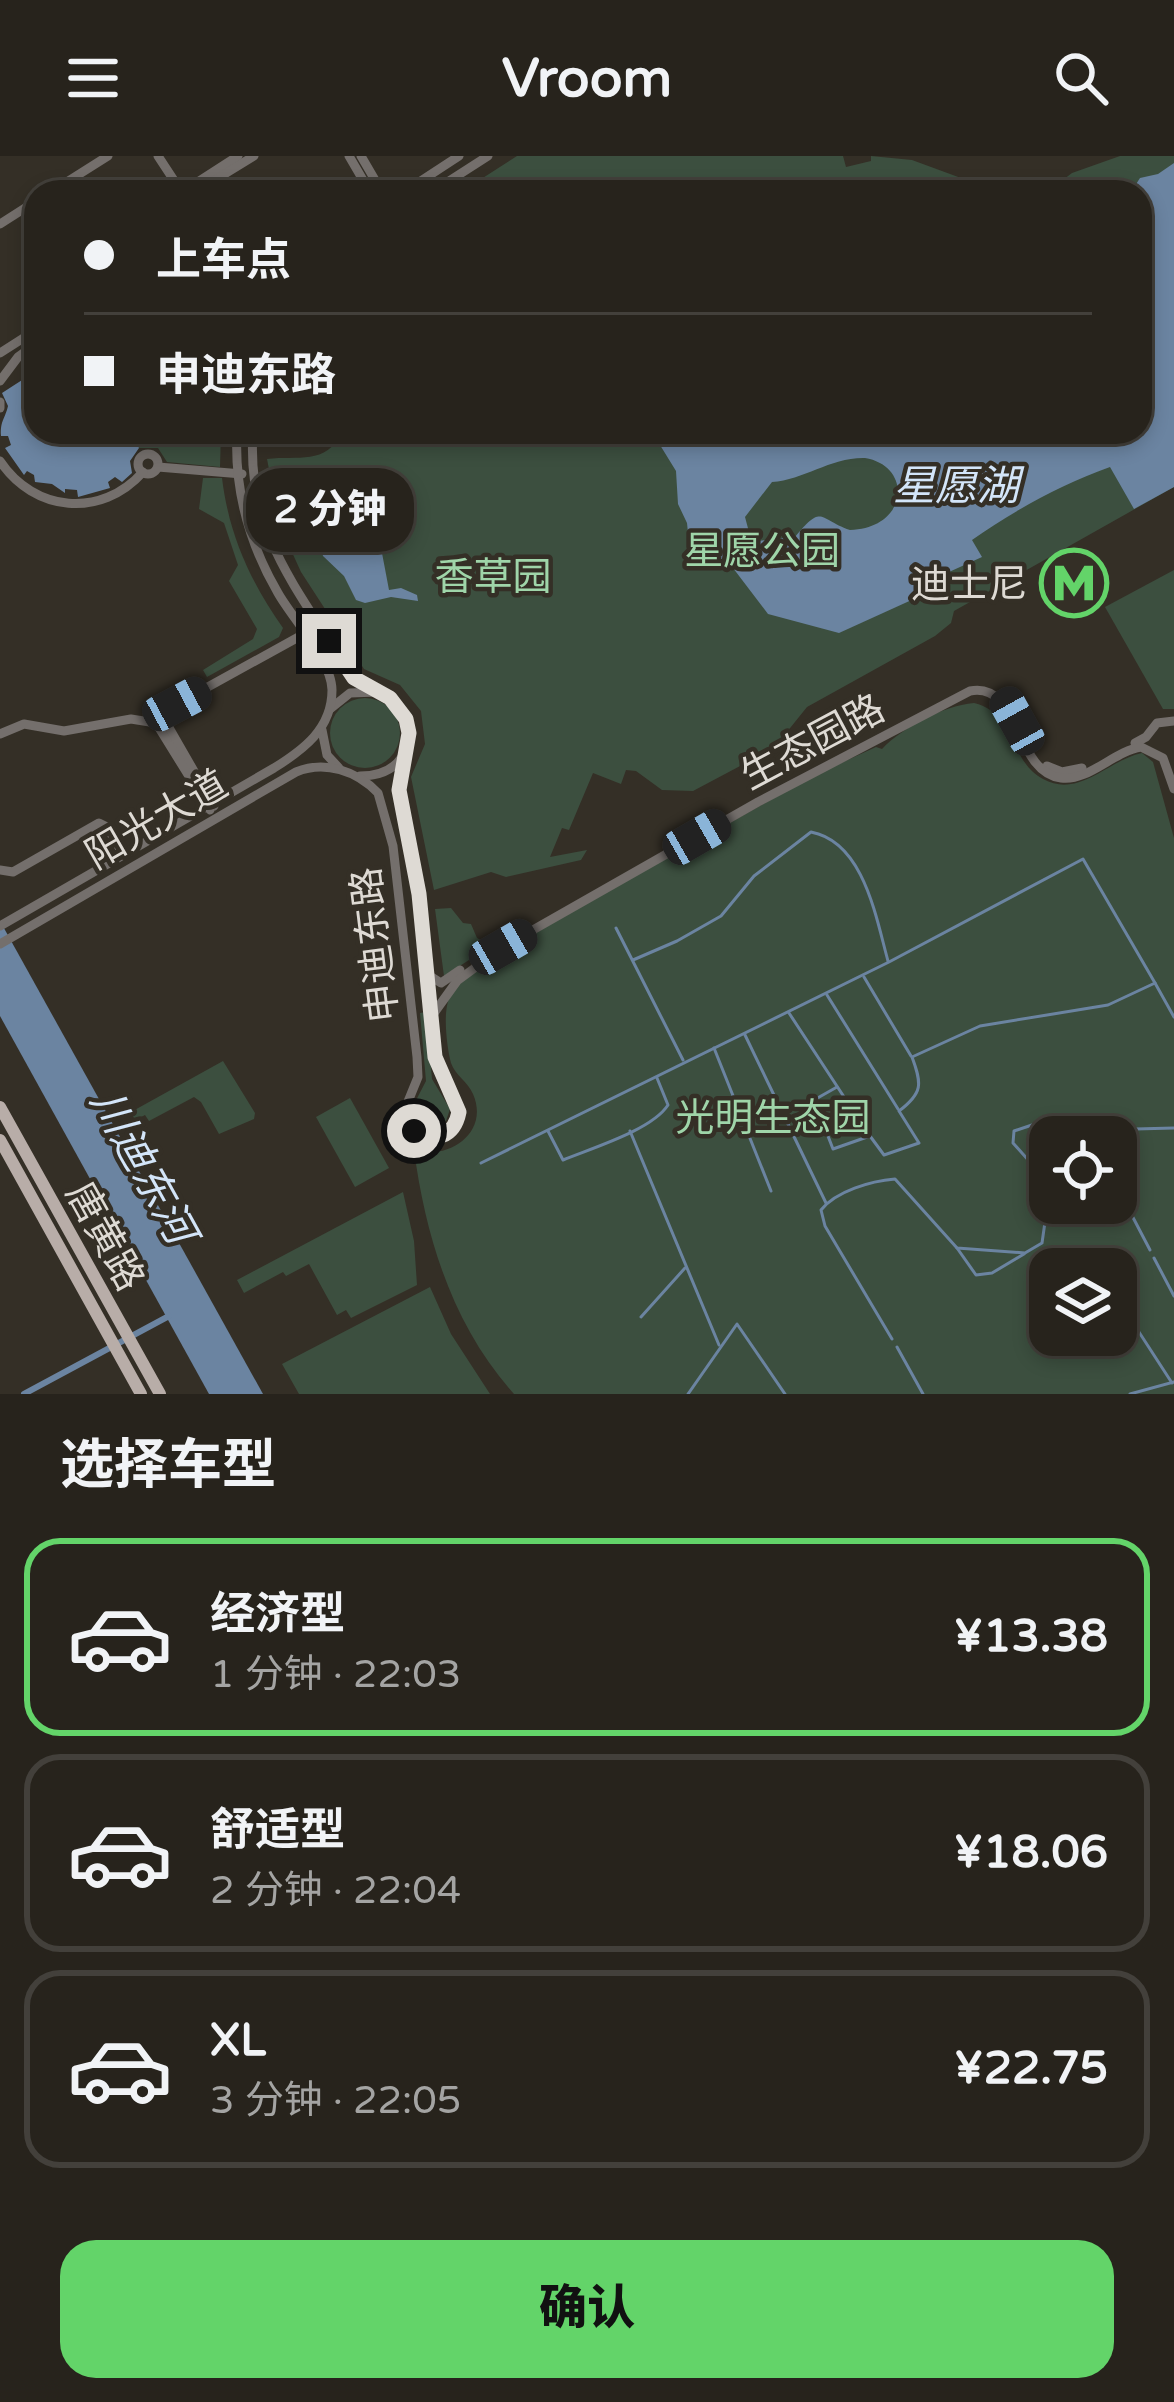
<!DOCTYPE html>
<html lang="zh">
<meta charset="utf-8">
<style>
:root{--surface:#27231c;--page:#332f29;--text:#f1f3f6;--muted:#a4a4a3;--line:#43403b;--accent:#63d469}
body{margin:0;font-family:"Varela Round","Noto Sans SC",sans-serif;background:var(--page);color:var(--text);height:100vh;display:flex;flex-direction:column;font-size:45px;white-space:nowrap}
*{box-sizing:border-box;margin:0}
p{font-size:39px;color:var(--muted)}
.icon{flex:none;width:66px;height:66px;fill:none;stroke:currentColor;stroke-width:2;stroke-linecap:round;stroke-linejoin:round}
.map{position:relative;height:1238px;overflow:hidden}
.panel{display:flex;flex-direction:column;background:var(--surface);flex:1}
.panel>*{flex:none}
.hud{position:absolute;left:24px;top:24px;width:1128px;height:264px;border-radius:36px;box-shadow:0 6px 18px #0003,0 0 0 3px var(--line);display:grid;align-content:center;height:264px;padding:0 60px;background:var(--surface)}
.fabs{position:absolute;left:1029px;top:960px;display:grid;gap:24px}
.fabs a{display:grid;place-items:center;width:108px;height:108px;border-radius:24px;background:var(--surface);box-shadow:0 6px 18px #0003,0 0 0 3px var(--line);font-size:60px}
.end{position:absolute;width:54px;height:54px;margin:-27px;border:15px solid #dedad4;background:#111;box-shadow:0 0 0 6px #111}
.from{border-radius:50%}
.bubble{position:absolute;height:84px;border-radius:36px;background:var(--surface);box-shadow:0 6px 18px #0003,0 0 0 3px var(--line);font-size:39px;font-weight:800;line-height:84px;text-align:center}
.car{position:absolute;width:36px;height:72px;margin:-36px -18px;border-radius:15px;box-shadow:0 0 9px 3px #0007;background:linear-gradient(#222 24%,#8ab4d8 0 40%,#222 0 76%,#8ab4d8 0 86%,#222 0)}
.hud b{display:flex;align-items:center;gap:42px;height:114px;font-size:45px}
.hud b+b{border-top:3px solid var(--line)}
.hud i{width:30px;height:30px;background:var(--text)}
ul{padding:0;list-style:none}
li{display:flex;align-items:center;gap:36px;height:198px;margin:0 24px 18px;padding:0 36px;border:6px solid var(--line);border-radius:36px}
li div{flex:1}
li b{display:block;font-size:45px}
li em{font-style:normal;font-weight:800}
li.current{border-color:var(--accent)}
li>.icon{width:108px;height:108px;stroke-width:1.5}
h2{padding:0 60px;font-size:54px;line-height:144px}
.cta{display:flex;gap:24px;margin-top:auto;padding:24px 60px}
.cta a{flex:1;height:138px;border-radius:36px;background:var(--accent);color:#111;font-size:48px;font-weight:800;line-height:138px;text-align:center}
header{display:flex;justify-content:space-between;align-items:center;height:156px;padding:0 60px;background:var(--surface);font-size:54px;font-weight:800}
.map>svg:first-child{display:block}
.green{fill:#3c4f3f;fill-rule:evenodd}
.water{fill:#6b84a1;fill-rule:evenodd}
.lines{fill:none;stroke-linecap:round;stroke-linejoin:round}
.stream{stroke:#6b84a1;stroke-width:3}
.canal{stroke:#6b84a1;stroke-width:6}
.minor{stroke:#746f6c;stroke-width:9}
.major{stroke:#b8ada8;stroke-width:12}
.route{stroke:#dedad4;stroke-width:15}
.labels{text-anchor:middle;stroke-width:9;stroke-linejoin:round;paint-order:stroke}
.park-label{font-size:39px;fill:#9fd5a9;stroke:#342f26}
.poi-label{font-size:39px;fill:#dedad4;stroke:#342f26;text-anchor:end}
.street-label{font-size:39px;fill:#dedad4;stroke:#342f26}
.water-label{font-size:42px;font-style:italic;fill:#d3e5f9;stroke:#342f26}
</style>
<header><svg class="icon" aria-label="menu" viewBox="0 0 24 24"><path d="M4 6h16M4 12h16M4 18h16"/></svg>Vroom<svg class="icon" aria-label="search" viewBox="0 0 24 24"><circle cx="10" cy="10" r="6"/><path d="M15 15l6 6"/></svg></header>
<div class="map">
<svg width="1174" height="1238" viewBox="0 0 1174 1238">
<rect width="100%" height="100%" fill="#342f26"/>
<g class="green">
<path d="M517,0H843L846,11L871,5V0L912,4L999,36H461Z"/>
<path d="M1120,0H1174V331L954,455L951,467L935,480L807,551L774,592L693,635L662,634L636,615L626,614L621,628L593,617L569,674L562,672L550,701L587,694L581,704L506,721L491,716L434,734L411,621L425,588L421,555L400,529L364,513L301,416L280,370L267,303C298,299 326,310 342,276H1140V36H1047L1072,17Z"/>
<path d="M131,276H169V282L207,287L209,276H221L220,311L167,306L158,292H139Z"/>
<path d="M203,322H222C229,379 250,425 283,472L279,481L207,521L203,514L253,483L257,473L229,425L238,409L224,367L199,353Z"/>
<path d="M1174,414V553H1163L1105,451Z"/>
<circle cx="365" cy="577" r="35"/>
<path d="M974,547C1015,556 1009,605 1043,623C1079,643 1108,604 1142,597L1153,606L1174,682V1238H514C453,1170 426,1083 414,994C448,1005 490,977 473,938C468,926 455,919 451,907C447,891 444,865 447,850C452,820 493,801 515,787L817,618L876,591L882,593C902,572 942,550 974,547ZM1050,981H1116V1047H1050ZM1050,1113H1116V1179H1050Z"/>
<path d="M451,752L463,767L471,768L477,782L491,790L444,820L435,753Z"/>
<path d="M426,856L432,923L450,953L446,965L430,972L419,968L412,952L426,925L420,857Z"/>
<path d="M223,905L255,957L254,963L219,978L201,946L194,941L149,965L145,959L135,964L131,956Z"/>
<path d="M350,942L389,1012L355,1031L316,961Z"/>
<path d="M403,1036L414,1085L417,1129L351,1162L346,1154L337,1159L309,1108L286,1120L283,1116L244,1137L237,1124Z"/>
<path d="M430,1131L451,1178L490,1238H299L282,1208Z"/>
</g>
<g class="water">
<path d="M1174,7V331L1134,353L1110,311C1060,329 1015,354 972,384L982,401L949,416L916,442L839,477L768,458L733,412L690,396L687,367L678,348L676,315L652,276H1140V36H1131L1140,22L1158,18ZM865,302C913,310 909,372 850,374C818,363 823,347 795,381L758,385L749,376L745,361L772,326C804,324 831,301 865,302Z"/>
<path d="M36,215V276H131L139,292L130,305L132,317L122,326L115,321L108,326L110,332L78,341L77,334L65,333V337L52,328L35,326L34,319L27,315L24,319L5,292L11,289L8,280H1C0,265 5,263 8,250L2,237Z"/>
<path d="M358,375L382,397L389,434L401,432L417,439L418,445L391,441L365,447L356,444L344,420L323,400L319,386Z"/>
<path d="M0,765L263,1238H209L0,860Z"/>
</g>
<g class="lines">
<g class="stream">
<path d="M616,772L683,904"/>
<path d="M633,804L677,785L721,760L754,720L811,676C864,686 876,762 888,805"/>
<path d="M864,821L911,900"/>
<path d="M827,839L898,953"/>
<path d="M789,857L869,979"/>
<path d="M745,879L826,1047"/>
<path d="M714,892L771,1035"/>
<path d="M837,931L814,944L833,993L870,980L884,999L919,987L899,955C923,937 922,928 912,901L980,870L1108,849L1155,827L1174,861"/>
<path d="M743,965L778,952"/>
<path d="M548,975L563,1004C592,992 652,974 668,949L657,922"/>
<path d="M630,975L719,1189"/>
<path d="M1103,981L1135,973L1174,972"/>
<path d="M481,1007L889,806L1083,703L1155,827"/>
<path d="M1116,1029L1150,1094"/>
<path d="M1045,1035L1030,1006L1013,987L1014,975L1032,969L1050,996"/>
<path d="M957,1092L976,1119L992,1117L1024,1098"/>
<path d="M1154,1102L1174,1140"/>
<path d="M641,1161L685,1112"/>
<path d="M1123,1176L1137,1173L1172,1227"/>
<path d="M892,1183L825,1070L821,1054C836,1035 871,1025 895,1023L957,1092L1025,1097L1042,1087L1050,1031"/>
<path d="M897,1191L923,1238"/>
<path d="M688,1238L737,1168L785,1238"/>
<path d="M1130,1238L1174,1226"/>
</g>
<path class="canal" d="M24,1238L169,1160"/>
<g class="minor">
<path d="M158,0L177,29"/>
<path d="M349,0L370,36"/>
<path d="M361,0L382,36"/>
<path d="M193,29L238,0"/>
<path d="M197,35L254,0"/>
<path d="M51,36L108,0"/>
<path d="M404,36L459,0"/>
<path d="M432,36L488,0"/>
<path d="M0,68L36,45"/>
<path d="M0,197L36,174"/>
<path d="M0,225L18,201L36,188"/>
<path d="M0,246V252"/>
<path d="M253,276C246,378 300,435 349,516C372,540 433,553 402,601C392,616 377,620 360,620"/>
<circle cx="148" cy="308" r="10"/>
<path d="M0,305C34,356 101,363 143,316"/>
<path d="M158,311L242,318"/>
<path d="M330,553L350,537L378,536"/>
<path d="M164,563L214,650"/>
<path d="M156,567L210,654"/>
<path d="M322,574L327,599L339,612"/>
<path d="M0,578L24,568L64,575L131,563L156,567L177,548L304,478"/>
<path d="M1135,587L1146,581L1157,567L1174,565"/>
<path d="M1047,610L1062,616L1082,612"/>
<path d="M0,714L13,716L99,667L107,671L123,698"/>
<path d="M0,770L274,612C303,594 332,573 332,534C332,505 292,462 278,437C249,387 234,334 237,276"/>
<path d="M0,788L296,616C325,604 357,615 378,637L393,690L417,901L418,921L407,948L406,963L419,979L442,981L453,973L458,950L441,921L435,901C431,847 427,793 419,739C413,690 391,638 407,590"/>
<path d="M430,820L441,827L460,814"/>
<path d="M434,857L457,825L503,791L758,646L970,535C1020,525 1014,616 1061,622C1088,626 1114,595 1141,591L1163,602L1174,633"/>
</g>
<g class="major">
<path d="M0,951L160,1238"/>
<path d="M0,984L141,1238"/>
</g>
</g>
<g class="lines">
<path class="route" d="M329,485L354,522L390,542L406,563L409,577L399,634L419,738L435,901L459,956C454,981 435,987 414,975"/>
</g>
<defs>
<symbol id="metro-ring" viewBox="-11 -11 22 22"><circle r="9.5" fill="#342f26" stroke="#63d469" stroke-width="1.5"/><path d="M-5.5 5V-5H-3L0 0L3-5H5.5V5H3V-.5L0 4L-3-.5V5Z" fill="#63d469"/></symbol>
</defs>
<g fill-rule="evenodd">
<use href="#metro-ring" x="1036" y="389" width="76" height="76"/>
</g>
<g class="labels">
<g class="park-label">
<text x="762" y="408">星愿公园</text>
<text x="493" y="434">香草园</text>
<text x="773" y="975">光明生态园</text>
</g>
<g class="poi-label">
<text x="1028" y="441">迪士尼</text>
</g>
<g class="street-label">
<text transform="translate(812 585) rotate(-28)" y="14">生态园路</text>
<text transform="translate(156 663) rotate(-30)" y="14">阳光大道</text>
<text transform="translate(374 789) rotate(-97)" y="14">申迪东路</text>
<text transform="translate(106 1080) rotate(61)" y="14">唐黄路</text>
</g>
<g class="water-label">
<text x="956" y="344">星愿湖</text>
<text transform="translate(144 1010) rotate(61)" y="15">川迪东河</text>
</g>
</g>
</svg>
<div class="fabs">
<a><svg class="icon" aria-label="locate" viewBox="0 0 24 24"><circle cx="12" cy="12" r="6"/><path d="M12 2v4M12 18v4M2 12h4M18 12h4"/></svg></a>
<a><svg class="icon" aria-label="layers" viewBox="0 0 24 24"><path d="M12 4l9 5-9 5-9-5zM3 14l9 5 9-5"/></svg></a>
</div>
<i class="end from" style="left:414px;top:975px"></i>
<i class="end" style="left:329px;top:485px"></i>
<div class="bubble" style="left:246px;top:312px;width:168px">2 分钟</div>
<i class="car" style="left:177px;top:548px;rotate:62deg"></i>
<i class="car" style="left:1017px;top:565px;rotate:331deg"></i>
<i class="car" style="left:697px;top:681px;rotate:60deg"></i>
<i class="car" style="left:503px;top:791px;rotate:60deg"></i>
<div class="hud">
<b><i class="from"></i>上车点</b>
<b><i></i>申迪东路</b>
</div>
</div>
<section class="panel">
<h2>选择车型</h2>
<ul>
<li class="current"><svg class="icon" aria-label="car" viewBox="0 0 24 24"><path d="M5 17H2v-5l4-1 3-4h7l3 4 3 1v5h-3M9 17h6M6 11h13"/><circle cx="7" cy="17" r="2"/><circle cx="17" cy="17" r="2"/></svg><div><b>经济型</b><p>1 分钟 · 22:03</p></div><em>¥13.38</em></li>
<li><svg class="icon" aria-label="car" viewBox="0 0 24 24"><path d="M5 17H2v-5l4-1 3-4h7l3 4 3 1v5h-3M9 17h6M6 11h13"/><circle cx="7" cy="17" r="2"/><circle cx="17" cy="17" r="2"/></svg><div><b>舒适型</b><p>2 分钟 · 22:04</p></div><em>¥18.06</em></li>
<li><svg class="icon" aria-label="car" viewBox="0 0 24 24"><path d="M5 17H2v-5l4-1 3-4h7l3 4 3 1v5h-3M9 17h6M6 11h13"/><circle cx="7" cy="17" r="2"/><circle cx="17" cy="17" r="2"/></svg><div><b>XL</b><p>3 分钟 · 22:05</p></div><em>¥22.75</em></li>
</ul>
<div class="cta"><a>确认</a></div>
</section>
